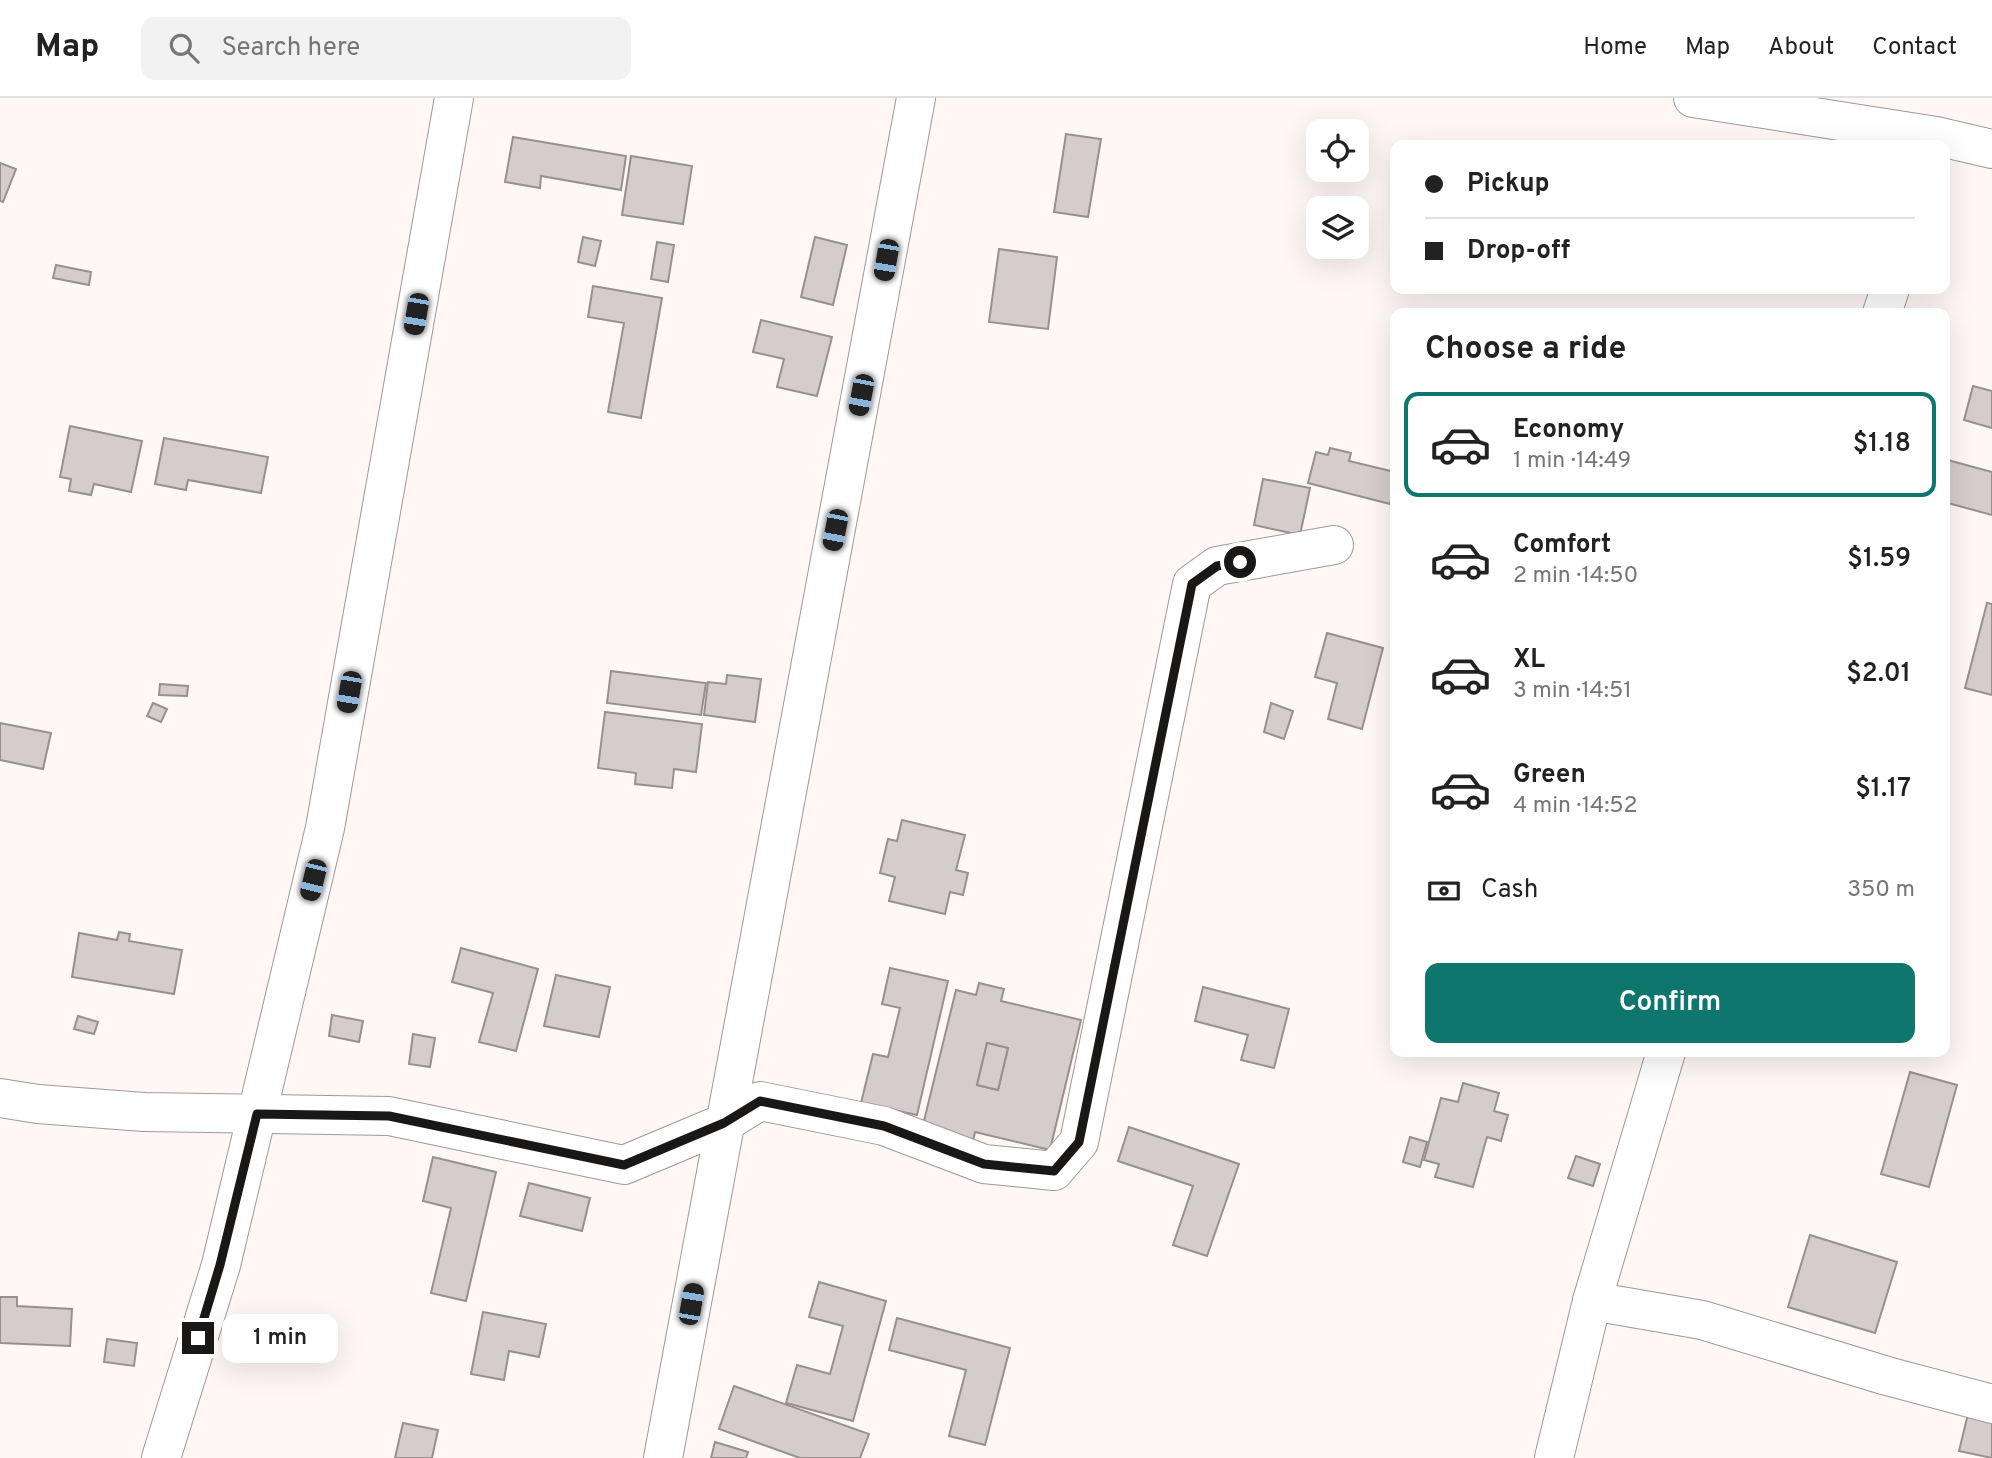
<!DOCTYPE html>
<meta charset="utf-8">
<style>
:root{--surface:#fff;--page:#f2f2f2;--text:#222;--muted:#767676;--line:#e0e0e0;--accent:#0f766e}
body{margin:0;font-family:Overpass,sans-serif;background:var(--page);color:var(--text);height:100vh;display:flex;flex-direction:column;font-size:26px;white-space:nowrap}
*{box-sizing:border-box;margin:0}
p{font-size:23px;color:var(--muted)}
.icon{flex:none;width:38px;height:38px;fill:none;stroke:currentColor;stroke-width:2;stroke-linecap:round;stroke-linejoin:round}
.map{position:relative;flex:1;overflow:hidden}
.drawer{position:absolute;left:1390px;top:210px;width:560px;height:749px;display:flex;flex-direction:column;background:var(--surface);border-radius:14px;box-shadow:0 7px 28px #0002}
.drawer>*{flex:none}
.hud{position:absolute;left:1390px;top:42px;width:560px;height:154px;border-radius:14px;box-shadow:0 7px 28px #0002;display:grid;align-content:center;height:154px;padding:0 35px;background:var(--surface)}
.controls{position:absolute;left:1306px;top:21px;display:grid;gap:14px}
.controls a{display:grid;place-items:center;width:63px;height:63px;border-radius:14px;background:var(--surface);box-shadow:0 7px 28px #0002;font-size:35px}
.end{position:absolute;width:32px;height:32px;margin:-16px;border:9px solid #1a1717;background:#fff;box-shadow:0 0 0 4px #fff}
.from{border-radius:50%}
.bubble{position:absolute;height:49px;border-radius:14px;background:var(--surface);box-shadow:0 7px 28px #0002;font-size:23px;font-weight:600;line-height:49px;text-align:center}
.car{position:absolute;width:21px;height:42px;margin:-21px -10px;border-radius:9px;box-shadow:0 0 5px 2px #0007;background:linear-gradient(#222 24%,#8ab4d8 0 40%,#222 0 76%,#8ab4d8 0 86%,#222 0)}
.hud b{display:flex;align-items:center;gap:24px;height:66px;font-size:26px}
.hud b+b{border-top:2px solid var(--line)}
.hud i{width:18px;height:18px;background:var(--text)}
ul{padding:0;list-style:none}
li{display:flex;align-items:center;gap:21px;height:105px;margin:0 14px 10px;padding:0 21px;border:4px solid transparent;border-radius:14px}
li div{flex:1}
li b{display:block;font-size:26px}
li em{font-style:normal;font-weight:600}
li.current{border-color:var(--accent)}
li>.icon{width:63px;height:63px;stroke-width:1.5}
h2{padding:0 35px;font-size:32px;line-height:84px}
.pay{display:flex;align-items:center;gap:18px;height:77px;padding:0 35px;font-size:26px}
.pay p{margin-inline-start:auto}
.cta{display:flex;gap:14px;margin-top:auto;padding:14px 35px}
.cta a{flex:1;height:80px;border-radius:14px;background:var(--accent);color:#fff;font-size:28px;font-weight:600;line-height:80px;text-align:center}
header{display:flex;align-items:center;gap:42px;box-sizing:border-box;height:98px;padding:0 35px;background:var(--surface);border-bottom:2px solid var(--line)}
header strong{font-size:33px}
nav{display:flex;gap:38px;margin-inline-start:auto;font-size:24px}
.search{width:490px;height:63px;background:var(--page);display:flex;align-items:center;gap:18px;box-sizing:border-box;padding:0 24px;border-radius:14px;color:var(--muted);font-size:26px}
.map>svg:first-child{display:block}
.building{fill:#d5cccd;stroke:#989090;stroke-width:2;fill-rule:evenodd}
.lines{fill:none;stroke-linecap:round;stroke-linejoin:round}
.street-casing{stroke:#a09898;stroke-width:40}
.street{stroke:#fff;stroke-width:38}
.route{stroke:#1a1717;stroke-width:9}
</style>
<header>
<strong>Map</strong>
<div class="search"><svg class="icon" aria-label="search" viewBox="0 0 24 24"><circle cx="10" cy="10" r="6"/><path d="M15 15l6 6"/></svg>Search here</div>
<nav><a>Home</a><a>Map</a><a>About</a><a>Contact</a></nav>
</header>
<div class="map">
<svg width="1992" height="1360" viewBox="0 0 1992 1360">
<rect width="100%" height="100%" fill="#fff6f6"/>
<g class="building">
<path d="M1066,36L1101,41L1088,119L1054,114Z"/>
<path d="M513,39L626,58L621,92L541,78L540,90L505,84Z"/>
<path d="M631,58L692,68L683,126L622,117Z"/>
<path d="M0,65L16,71L3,104L0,103Z"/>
<path d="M583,139L601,143L595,168L578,164Z"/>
<path d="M815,139L847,147L833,207L801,199Z"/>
<path d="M657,144L674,147L668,184L651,181Z"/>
<path d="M999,151L1057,159L1048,231L989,224Z"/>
<path d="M56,167L91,174L89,187L53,180Z"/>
<path d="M593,188L662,200L641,320L608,314L624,225L588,219Z"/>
<path d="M761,222L832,239L817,298L777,289L784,261L753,254Z"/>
<path d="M1973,288L1992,293V330L1964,322Z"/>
<path d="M70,328L142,343L131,394L94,386L91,397L69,393L71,381L60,379Z"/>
<path d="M164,340L268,359L261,395L188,382L186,392L155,386Z"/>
<path d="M1330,350L1351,355L1349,363L1395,374V388L1390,406L1308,385L1316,354L1328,357Z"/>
<path d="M1944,361L1992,374V417L1944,404Z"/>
<path d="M1263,381L1310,390L1300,437L1254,427Z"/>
<path d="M1987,505L1992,506V597L1965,590Z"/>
<path d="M1327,535L1383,550L1362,631L1328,621L1337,585L1315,579Z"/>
<path d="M611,573L706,585L701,617L607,605Z"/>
<path d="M727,577L761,581L755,624L704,617L708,584L726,586Z"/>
<path d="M160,586L188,588L187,598L159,597Z"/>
<path d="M153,605L167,611L161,624L147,618Z"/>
<path d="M1271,605L1293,613L1284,641L1264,634Z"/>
<path d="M605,614L702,626L696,674L674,671L672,690L635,686L636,675L598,670Z"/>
<path d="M0,625L51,635L43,671L0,662Z"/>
<path d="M902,722L965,737L956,772L968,775L963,797L950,794L945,816L889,803L895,779L880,775L888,741L897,743Z"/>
<path d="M119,834L130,836L129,843L182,852L174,896L72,879L79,835L117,842Z"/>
<path d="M461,850L538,871L516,953L479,944L493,895L452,884Z"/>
<path d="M890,870L948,883L917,1017L861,1005L873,956L888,959L900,910L882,906Z"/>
<path d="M556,877L610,889L599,939L544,928Z"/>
<path d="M979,885L1004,891L1001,903L1081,922L1050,1052L975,1034L973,1043L922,1031L956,892L976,897ZM987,945L1008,950L998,992L977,987Z"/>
<path d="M1203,889L1289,911L1274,970L1241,962L1248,937L1195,923Z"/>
<path d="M332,917L363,923L359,944L329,938Z"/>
<path d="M78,918L98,924L94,936L74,931Z"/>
<path d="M413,936L435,940L430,969L409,966Z"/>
<path d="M987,945L1008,950L998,992L977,987Z"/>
<path d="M1910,974L1957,987L1929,1089L1881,1076Z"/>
<path d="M1463,985L1499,995L1494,1013L1508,1017L1501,1043L1487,1039L1473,1089L1435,1079L1439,1066L1424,1062L1441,1000L1458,1004Z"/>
<path d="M1129,1029L1239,1066L1207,1158L1173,1147L1193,1088L1118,1063Z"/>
<path d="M1410,1039L1427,1044L1420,1069L1403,1064Z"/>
<path d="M1576,1058L1600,1066L1593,1088L1568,1080Z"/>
<path d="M433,1059L496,1074L466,1203L431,1195L451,1110L423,1103Z"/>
<path d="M529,1085L590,1100L582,1133L520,1118Z"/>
<path d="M1810,1137L1897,1164L1875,1235L1788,1209Z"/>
<path d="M819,1184L886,1203L853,1323L786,1305L797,1267L830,1276L843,1228L809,1219Z"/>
<path d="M0,1199H17V1208L72,1211L70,1248L0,1245Z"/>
<path d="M483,1214L546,1226L539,1259L509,1253L504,1282L471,1276Z"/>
<path d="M897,1220L1010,1250L985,1347L949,1338L966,1272L889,1252Z"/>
<path d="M107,1241L137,1245L134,1268L104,1264Z"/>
<path d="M734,1288L869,1336L860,1360H800L719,1331Z"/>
<path d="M1968,1316L1992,1322V1360L1959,1353Z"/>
<path d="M403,1325L438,1332L432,1360H395Z"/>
<path d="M715,1344L748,1354L746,1360H711Z"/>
</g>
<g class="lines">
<defs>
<g id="street">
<path d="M1693,0L1936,38L1992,51"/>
<path d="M1882,215L1890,191"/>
<path d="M0,1000L38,1006L144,1014L389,1018L624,1067L724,1025L760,1003L884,1028L984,1066L1054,1073L1079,1044L1192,486L1217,468L1334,447"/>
<path d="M1592,1203L1702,1222L1887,1278L1992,1306"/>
<path d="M161,1360L221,1167L325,730L454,0"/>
<path d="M663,1360L916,0"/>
<path d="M1554,1360L1592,1203L1666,954"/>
</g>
</defs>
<use href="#street" class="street-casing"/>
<use href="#street" class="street"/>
</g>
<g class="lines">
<path class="route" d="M198,1240L220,1167L257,1016L389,1018L624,1067L724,1025L760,1003L884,1028L984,1066L1054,1073L1079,1044L1192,486L1217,468L1240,464"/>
</g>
</svg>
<div class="controls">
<a><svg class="icon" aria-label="locate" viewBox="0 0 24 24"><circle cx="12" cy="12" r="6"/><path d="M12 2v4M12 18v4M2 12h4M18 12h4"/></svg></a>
<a><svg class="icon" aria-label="layers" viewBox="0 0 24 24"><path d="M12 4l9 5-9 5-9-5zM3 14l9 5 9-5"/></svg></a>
</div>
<i class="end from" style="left:1240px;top:464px"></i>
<i class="end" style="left:198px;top:1240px"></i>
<div class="bubble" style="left:222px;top:1216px;width:116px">1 min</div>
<i class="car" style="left:886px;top:162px;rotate:190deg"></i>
<i class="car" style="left:416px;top:216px;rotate:190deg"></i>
<i class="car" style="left:861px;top:297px;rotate:191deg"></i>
<i class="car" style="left:835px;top:432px;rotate:191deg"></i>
<i class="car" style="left:349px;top:594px;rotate:190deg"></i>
<i class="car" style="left:313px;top:782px;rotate:194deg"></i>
<i class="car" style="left:691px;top:1206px;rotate:10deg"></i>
<div class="hud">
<b><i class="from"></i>Pickup</b>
<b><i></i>Drop-off</b>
</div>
<section class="drawer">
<h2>Choose a ride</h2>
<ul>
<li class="current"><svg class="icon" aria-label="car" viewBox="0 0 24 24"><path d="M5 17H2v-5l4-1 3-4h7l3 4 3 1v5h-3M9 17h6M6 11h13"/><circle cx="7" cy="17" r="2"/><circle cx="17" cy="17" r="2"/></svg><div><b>Economy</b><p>1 min · 14:49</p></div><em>$1.18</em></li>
<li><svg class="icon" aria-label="car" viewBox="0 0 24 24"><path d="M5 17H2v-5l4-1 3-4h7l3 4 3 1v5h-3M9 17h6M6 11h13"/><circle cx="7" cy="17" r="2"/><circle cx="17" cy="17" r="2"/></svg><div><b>Comfort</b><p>2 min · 14:50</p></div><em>$1.59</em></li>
<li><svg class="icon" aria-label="car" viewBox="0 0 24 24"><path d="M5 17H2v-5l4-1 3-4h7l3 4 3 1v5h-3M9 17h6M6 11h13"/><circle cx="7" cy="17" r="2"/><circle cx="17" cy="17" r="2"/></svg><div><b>XL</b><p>3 min · 14:51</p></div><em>$2.01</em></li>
<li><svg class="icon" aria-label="car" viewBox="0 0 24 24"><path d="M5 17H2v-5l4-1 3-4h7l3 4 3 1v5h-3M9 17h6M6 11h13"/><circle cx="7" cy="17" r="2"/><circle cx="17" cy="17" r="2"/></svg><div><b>Green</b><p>4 min · 14:52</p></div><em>$1.17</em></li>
</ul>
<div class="pay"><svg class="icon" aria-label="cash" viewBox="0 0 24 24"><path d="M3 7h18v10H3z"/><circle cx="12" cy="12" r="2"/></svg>Cash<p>350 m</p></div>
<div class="cta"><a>Confirm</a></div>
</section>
</div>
